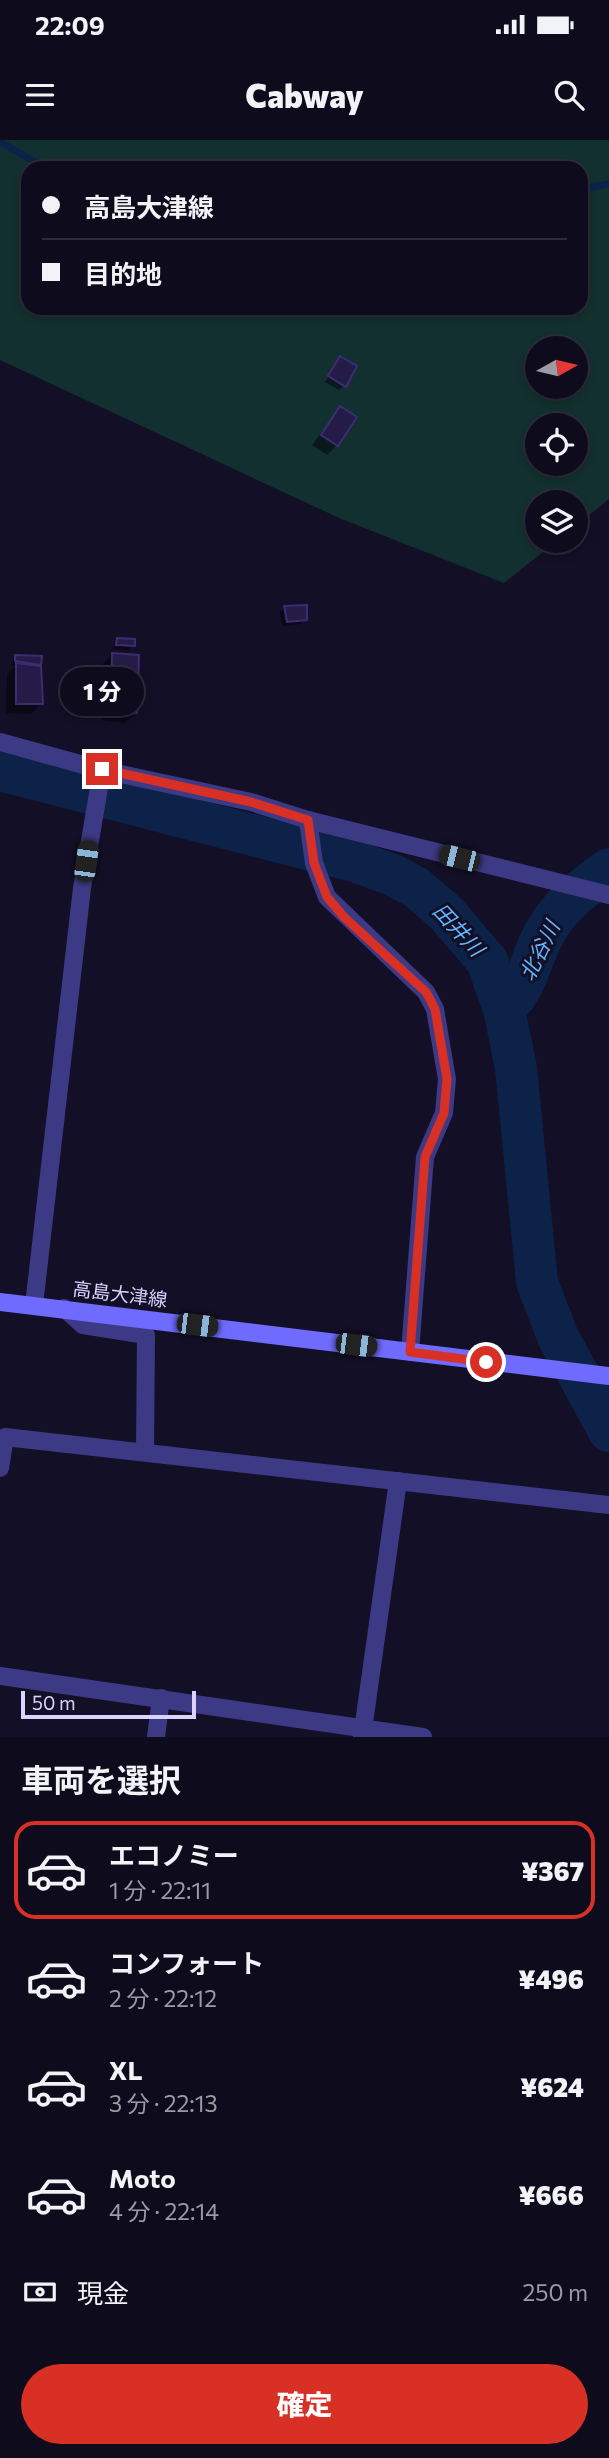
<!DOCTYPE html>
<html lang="ja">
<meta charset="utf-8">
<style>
:root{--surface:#0e0b1c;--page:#171425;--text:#f1f3f6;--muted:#9b9ba3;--line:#2e2b3b;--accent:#d93025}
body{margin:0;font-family:Commissioner,"Noto Sans JP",sans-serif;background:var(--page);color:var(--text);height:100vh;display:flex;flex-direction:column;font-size:26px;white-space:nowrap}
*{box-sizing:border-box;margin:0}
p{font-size:23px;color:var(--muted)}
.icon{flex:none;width:38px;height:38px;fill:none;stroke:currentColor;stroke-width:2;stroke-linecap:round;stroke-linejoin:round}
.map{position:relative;height:1597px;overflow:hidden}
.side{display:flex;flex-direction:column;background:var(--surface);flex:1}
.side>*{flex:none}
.guide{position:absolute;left:21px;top:21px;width:567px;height:154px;border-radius:21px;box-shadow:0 4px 10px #0003,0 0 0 2px var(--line);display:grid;align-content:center;height:154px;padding:0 21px;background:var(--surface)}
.needle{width:46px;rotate:82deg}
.buttons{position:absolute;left:525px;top:196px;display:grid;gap:14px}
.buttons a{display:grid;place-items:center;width:63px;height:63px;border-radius:50%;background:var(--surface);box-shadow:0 4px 10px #0003,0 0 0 2px var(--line);font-size:35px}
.scale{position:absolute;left:21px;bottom:18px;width:175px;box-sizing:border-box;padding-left:7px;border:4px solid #d9d4ff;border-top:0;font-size:19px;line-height:24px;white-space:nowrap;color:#d9d4ff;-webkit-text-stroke:5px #130f26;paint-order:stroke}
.end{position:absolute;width:32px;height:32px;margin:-16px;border:9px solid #d93025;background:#fff;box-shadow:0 0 0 4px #fff}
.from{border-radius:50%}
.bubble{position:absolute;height:49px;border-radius:24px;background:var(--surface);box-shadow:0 4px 10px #0003,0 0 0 2px var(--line);font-size:23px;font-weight:800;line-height:49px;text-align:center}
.car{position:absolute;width:21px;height:42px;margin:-21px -10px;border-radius:9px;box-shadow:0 0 5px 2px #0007;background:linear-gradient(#222 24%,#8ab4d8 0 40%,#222 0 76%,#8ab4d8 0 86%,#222 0)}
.guide b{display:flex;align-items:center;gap:24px;height:66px;font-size:26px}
.guide b+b{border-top:2px solid var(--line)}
.guide i{width:18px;height:18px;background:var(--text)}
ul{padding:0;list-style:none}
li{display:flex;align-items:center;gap:21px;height:98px;margin:0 14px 10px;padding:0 7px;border:4px solid transparent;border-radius:21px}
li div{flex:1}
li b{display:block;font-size:26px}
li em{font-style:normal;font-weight:800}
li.current{border-color:var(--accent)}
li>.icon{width:63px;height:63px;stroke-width:1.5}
h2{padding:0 21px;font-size:32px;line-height:84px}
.pay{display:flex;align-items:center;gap:18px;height:77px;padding:0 21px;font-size:26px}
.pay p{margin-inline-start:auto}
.action{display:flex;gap:14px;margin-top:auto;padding:14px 21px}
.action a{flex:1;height:80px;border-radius:42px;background:var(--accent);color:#fff;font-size:28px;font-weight:800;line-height:80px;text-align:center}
.status{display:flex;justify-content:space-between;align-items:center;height:49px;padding:0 35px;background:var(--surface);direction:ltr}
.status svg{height:19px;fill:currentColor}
header{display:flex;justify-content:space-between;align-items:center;height:91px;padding:0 21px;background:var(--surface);font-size:32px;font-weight:800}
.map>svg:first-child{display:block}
.green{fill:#12302f;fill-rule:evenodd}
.shadow{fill:#0007}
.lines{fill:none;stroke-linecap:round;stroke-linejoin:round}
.stream{stroke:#0c2248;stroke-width:7}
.river{stroke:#0c2248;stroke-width:42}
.building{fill:#241b47;stroke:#3b2d73;stroke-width:2}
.minor{stroke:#3d3a85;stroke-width:18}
.tertiary{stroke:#3d3a85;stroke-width:18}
.secondary{stroke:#6f6bff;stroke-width:18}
.route{stroke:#d93025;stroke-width:9}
.labels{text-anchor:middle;stroke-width:6;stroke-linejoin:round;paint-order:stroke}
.street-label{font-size:19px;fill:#d9d4ff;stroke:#130f26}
.water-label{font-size:21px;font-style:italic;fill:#62b6ff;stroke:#130f26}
</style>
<div class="status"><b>22:09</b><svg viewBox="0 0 49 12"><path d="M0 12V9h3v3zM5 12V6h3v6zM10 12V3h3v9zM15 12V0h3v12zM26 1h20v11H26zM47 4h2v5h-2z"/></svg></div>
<header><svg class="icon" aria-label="menu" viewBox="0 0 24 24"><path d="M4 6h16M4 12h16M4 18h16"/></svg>Cabway<svg class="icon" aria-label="search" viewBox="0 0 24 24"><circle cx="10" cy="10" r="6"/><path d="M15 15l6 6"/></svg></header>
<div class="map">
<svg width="609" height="1597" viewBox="0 0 609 1597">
<rect width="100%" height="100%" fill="#130f26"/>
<path class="green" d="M0,0H609V359L576,386V362H537V401H557L504,443L339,378L0,220ZM28,28H581V168H28ZM537,208H576V247H537ZM537,285H576V324H537Z"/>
<g class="shadow">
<path d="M340,218L344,246L339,250L325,242Z"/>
<path d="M340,268L337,305L327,315L312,305Z"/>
<path d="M285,467L305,479L301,484L282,486L280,472Z"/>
<path d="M118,500L133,505L128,510L112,509Z"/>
<path d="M112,514L135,572L125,583L102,580V525Z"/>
<path d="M16,517L39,525L37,527L41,563L31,574L6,573L7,535L15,526H11V522Z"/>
</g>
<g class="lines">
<g class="stream">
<path d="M0,2L46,28"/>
<path d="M581,49L609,44"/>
</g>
<g class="river">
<path d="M0,630L354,721L393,735L417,748L447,774L487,821L504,869L516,928L537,1142L558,1197L609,1291"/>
<path d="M504,869C528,846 528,826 542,798C557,767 582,749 609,729"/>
</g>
</g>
<g class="building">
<path d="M340,216L357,226L346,247L328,236Z"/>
<path d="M340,266L357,277L338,306L321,295Z"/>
<path d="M307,465V480L287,482L284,466Z"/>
<path d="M117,498L135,499V506L116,505Z"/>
<path d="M112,513L139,515L137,573L111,571Z"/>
<path d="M15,515L42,516L41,525L15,521Z"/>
<path d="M16,523L41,526L43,564H16Z"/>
</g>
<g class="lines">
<g class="minor">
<path d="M308,680L314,723L327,757L426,852L435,869L447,939L444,973L425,1017L410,1212"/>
<path d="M34,1165L82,748L102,630"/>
<path d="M64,1168L83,1185L146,1195L145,1312"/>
<path d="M0,1328L5,1297L609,1365"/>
<path d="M0,1536L423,1597"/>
<path d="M156,1597L161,1558"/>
<path d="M362,1597L398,1341"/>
</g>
<path class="tertiary" d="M0,602L102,630L251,662L308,680L609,755"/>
<path class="secondary" d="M0,1162L609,1236"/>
</g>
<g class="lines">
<path class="route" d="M102,629L251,662L308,680L314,723L327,757L344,777L426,852L435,869L447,939L444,973L425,1017L410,1212L486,1222"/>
</g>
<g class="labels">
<g class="street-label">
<text transform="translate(120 1154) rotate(7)" y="7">高島大津線</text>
</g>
<g class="water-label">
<text transform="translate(458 790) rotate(47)" y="7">田井川</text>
<text transform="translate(540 811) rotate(-64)" y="7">北谷川</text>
</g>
</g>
</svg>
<div class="buttons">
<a><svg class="needle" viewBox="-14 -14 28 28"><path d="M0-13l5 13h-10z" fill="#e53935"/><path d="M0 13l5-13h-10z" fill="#9b9ba3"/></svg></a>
<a><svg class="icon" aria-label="locate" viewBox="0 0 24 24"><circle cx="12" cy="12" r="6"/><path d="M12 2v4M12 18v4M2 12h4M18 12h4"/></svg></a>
<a><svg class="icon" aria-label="layers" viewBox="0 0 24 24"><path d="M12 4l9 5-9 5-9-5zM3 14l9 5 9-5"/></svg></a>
</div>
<div class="scale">50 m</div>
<i class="end from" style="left:486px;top:1222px"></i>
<i class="end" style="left:102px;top:629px"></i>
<div class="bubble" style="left:60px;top:527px;width:84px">1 分</div>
<i class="car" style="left:459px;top:718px;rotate:284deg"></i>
<i class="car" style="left:86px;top:721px;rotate:8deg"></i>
<i class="car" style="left:197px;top:1185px;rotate:97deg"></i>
<i class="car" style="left:356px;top:1205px;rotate:97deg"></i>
<div class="guide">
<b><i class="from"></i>高島大津線</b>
<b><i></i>目的地</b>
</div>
</div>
<section class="side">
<h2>車両を選択</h2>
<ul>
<li class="current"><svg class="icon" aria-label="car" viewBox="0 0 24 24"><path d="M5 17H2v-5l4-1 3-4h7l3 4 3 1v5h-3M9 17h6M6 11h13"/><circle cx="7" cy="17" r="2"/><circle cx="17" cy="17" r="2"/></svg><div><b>エコノミー</b><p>1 分 · 22:11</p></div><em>¥367</em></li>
<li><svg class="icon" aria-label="car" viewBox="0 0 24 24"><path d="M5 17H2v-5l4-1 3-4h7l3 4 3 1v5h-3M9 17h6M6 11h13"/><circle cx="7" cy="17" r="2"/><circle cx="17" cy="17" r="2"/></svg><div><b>コンフォート</b><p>2 分 · 22:12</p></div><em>¥496</em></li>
<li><svg class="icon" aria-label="car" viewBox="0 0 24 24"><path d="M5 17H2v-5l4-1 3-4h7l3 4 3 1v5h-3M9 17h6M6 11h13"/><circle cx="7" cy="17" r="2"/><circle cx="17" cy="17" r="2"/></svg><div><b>XL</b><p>3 分 · 22:13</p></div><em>¥624</em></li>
<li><svg class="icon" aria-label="car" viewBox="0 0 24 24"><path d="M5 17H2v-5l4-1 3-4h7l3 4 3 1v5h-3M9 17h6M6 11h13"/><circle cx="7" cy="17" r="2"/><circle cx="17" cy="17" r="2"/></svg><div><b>Moto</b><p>4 分 · 22:14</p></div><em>¥666</em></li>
</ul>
<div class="pay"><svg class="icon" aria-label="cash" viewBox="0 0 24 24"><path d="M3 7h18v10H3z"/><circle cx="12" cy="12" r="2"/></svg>現金<p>250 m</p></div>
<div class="action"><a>確定</a></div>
</section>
